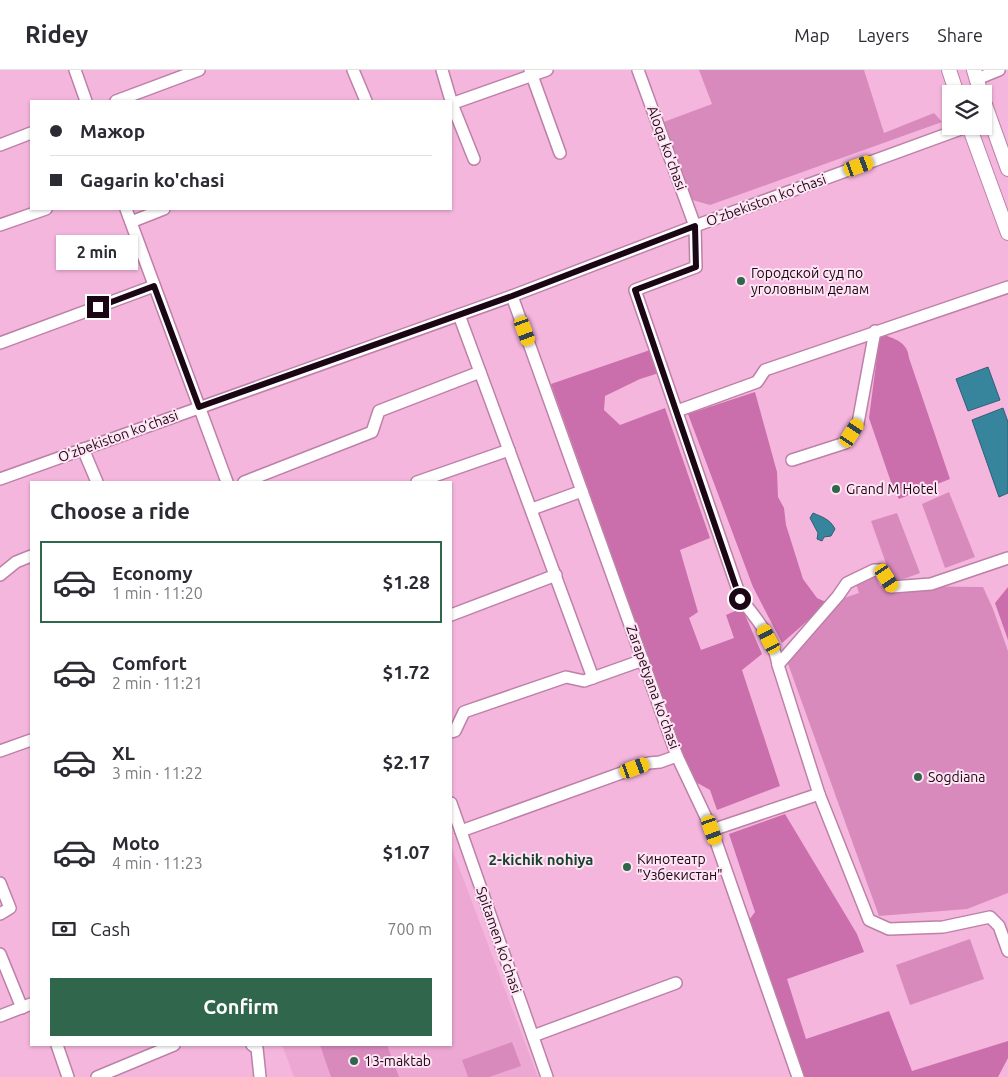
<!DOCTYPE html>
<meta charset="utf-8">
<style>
:root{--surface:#fff;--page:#f7f7f7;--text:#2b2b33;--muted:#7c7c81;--line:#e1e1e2;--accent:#30664c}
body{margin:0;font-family:Ubuntu,sans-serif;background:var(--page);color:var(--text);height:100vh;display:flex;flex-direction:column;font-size:19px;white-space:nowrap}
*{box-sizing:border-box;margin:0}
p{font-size:16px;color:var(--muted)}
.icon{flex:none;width:28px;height:28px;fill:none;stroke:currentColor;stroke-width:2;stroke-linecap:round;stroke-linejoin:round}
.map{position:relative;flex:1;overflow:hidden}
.sheet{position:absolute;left:30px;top:411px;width:422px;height:565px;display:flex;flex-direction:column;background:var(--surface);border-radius:0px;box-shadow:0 1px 4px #0004}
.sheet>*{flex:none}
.hud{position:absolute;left:30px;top:30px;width:422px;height:110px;border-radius:0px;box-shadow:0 1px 4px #0004;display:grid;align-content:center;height:110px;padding:0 20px;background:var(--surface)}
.fabs{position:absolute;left:942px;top:15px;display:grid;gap:10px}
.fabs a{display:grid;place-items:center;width:50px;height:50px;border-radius:0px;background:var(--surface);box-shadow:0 1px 4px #0004;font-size:25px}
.end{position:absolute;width:22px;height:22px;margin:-11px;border:6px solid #1b0615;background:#fff;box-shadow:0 0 0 2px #fff}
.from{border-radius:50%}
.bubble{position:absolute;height:35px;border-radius:0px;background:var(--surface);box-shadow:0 1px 4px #0004;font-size:16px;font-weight:600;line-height:35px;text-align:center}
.car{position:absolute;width:15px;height:30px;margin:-15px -8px;border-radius:6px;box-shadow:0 0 4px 1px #0007;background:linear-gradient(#f5c518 24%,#345 0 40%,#f5c518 0 76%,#345 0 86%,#f5c518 0)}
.hud b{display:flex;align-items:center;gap:18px;height:48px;font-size:19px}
.hud b+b{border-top:1px solid var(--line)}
.hud i{width:12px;height:12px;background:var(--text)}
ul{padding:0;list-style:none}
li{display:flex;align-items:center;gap:15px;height:82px;margin:0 10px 8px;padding:0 10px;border:2px solid transparent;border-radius:0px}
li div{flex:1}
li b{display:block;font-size:19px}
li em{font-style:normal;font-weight:600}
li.active{border-color:var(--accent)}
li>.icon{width:45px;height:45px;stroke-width:1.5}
h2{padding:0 20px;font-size:22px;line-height:60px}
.pay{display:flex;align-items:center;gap:12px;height:55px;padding:0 20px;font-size:19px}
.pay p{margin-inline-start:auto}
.cta{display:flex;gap:10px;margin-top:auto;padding:10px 20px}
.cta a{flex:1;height:58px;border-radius:0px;background:var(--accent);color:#fff;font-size:20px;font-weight:600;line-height:58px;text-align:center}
header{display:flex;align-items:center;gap:30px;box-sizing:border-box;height:70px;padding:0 25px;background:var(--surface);border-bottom:1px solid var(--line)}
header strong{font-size:24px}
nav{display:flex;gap:28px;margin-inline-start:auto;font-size:18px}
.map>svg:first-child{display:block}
.built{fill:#eca7d3}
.green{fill:#d88abd}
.forest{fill:#ca6eac}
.water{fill:#37859c;stroke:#2f5f74}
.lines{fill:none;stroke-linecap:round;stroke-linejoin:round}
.minor-casing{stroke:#bd81a7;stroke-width:14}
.major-casing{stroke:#bd81a7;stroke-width:16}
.minor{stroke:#fff;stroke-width:11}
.major{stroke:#fff;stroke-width:14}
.route{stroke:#1b0615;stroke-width:6}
.poi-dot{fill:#30664c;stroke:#ffe4f4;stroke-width:2}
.labels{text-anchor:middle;stroke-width:4;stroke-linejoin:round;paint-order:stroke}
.street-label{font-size:14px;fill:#1b0615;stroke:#ffe4f4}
.poi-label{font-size:14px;fill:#1b0615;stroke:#ffe4f4;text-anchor:start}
.neighbourhood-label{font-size:15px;font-weight:bold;fill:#15412d;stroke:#ffe4f4}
</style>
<header>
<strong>Ridey</strong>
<nav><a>Map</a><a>Layers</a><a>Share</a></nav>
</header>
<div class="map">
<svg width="1008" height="1007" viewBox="0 0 1008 1007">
<rect width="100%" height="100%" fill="#f5b6de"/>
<path class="built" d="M451,776L538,1007H294L282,975H451Z"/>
<g class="green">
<path d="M699,0H864L884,63L934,43L942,52L710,135L689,129L661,53L712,34Z"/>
<path d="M949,422L975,487L945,498L922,434Z"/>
<path d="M897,443L920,503L893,513L871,451Z"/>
<path d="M876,506L880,516L983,517L993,539L1008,581V823L967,839L879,846L787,591L844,528L859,523L856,514Z"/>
<path d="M970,869L984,909L910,935L896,895Z"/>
<path d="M512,972L521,996L489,1007H468L462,990Z"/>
<path d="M320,975H387L399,1007H331Z"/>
</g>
<g class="forest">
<path d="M880,264C894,268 908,272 909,288L950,409L899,429L892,415L869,348Z"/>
<path d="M650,280L659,303L640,309L605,326L604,340L620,355L665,338L710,468L680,480L698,542L689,548L701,580L734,568L726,545L742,538L762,584L742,600L780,716L717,740L710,720L692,710L551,314Z"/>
<path d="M755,322L777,402L778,427L784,438L786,455L803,509L817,528L828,533L782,573L753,517L688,344Z"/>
<path d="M1008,517V570L995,533Z"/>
<path d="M785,744L857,864L864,882L787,909L806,969L889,941L912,1001L1008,971V988L998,1007H802L746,854L755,842L729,764Z"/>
</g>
<g class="water">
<path d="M988,297L1000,330L968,341L956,309Z"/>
<path d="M1003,338L1008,352V423L999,427L972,350Z"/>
<path d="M813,443C822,447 830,449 835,459L831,466L824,467L822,471L817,469L818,463L810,448Z"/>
</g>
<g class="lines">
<defs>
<g id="minor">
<path d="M75,0L86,31"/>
<path d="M353,0L366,31"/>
<path d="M442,0L452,34L474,89"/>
<path d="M530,0L560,83"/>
<path d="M638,0L695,156L696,197L635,220L741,529C756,548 774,569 778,595L819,724"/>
<path d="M977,9L999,0"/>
<path d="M116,31L199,0"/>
<path d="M451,34L547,0"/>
<path d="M0,75L31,63"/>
<path d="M126,139L227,412"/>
<path d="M131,152L164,139"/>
<path d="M0,155L46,139"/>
<path d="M512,226L677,686L712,760L798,1007"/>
<path d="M459,245L593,608"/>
<path d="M0,273L154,216"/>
<path d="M677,341L757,312L765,300L1008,217"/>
<path d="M83,379L97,412"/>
<path d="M792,390L845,373L858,353L875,261"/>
<path d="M0,409L512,226L695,156L969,56"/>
<path d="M244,412L372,362L379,341L480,302"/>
<path d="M417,412L509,380"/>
<path d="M532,439L582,421"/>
<path d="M0,505L16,492L31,486"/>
<path d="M451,545L556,505"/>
<path d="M778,595L838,526L847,513L874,500H882L892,517L931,514L1008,488"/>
<path d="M451,662L455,661L464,642L566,607L584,611L643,590"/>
<path d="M0,681L31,670"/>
<path d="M451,733L547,1007"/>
<path d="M712,760L819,724L869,850L889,859L943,857L990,847L999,856L1008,881"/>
<path d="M461,761L649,693L660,692L677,686"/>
<path d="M0,813L10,838L0,844"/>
<path d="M0,884L22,938"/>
<path d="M0,946L31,934"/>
<path d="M533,966L676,913"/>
<path d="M57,975L68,1007"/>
<path d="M252,975L257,978L260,1007"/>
<path d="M97,1007L174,975"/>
</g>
<g id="major">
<path d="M949,0L957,24"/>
<path d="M974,0L981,24"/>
<path d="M984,32L1008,99"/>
<path d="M969,56L1008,163"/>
</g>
</defs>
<use href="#minor" class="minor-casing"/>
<use href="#major" class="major-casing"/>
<use href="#minor" class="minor"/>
<use href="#major" class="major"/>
</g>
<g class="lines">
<path class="route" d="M98,237L154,216L199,337L512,226L695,156L696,197L635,220L740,529"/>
</g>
<g class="poi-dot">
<circle cx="741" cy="211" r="5"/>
<circle cx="836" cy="419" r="5"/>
<circle cx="918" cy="707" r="5"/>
<circle cx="627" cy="797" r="5"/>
<circle cx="354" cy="991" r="5"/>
</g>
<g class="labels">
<g class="street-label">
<text transform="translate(667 78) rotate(70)" y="5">Aloqa ko'chasi</text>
<text transform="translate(766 130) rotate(-20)" y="5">O‘zbekiston ko‘chasi</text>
<text transform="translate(118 366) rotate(-20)" y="5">O‘zbekiston ko‘chasi</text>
<text transform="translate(653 617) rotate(70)" y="5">Zarapetyana ko'chasi</text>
<text transform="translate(499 870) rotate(71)" y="5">Spitamen ko'chasi</text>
</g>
<g class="poi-label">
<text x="751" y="208">Городской суд по<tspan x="751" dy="16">уголовным делам</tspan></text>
<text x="846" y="424">Grand M Hotel</text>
<text x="928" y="712">Sogdiana</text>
<text x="637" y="794">Кинотеатр<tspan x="637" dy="16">"Узбекистан"</tspan></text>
<text x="364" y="996">13-maktab</text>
</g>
<g class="neighbourhood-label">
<text x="541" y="795">2-kichik nohiya</text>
</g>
</g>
</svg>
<div class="fabs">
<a><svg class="icon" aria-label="layers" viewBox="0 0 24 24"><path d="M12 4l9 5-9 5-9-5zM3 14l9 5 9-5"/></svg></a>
</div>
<i class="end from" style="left:740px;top:529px"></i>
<i class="end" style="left:98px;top:237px"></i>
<div class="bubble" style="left:56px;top:165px;width:82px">2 min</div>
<i class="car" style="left:859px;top:96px;rotate:70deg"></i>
<i class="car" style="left:525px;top:261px;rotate:160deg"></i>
<i class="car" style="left:852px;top:363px;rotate:33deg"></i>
<i class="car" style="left:887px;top:508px;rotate:147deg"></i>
<i class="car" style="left:769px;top:569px;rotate:332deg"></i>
<i class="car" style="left:635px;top:698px;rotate:70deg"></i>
<i class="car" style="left:712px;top:760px;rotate:161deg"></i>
<div class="hud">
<b><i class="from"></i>Мажор</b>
<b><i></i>Gagarin ko'chasi</b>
</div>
<section class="sheet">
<h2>Choose a ride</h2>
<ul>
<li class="active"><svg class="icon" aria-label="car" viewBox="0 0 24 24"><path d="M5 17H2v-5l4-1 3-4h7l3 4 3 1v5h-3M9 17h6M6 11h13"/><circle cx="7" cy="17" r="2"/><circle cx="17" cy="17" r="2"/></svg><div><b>Economy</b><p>1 min · 11:20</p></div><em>$1.28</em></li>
<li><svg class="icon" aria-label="car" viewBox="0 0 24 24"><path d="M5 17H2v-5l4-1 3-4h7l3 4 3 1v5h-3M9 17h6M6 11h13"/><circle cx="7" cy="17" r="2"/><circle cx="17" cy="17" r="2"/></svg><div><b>Comfort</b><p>2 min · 11:21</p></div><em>$1.72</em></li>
<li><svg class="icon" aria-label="car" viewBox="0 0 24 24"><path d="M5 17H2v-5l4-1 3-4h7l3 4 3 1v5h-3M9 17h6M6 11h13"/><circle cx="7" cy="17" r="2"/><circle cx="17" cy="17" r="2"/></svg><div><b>XL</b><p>3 min · 11:22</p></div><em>$2.17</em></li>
<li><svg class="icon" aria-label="car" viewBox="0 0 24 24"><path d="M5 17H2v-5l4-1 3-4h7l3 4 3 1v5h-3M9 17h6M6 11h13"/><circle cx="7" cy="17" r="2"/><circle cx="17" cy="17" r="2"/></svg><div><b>Moto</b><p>4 min · 11:23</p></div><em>$1.07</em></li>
</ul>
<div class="pay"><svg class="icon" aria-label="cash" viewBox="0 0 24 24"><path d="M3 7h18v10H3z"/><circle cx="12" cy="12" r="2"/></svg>Cash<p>700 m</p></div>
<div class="cta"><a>Confirm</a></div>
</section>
</div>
